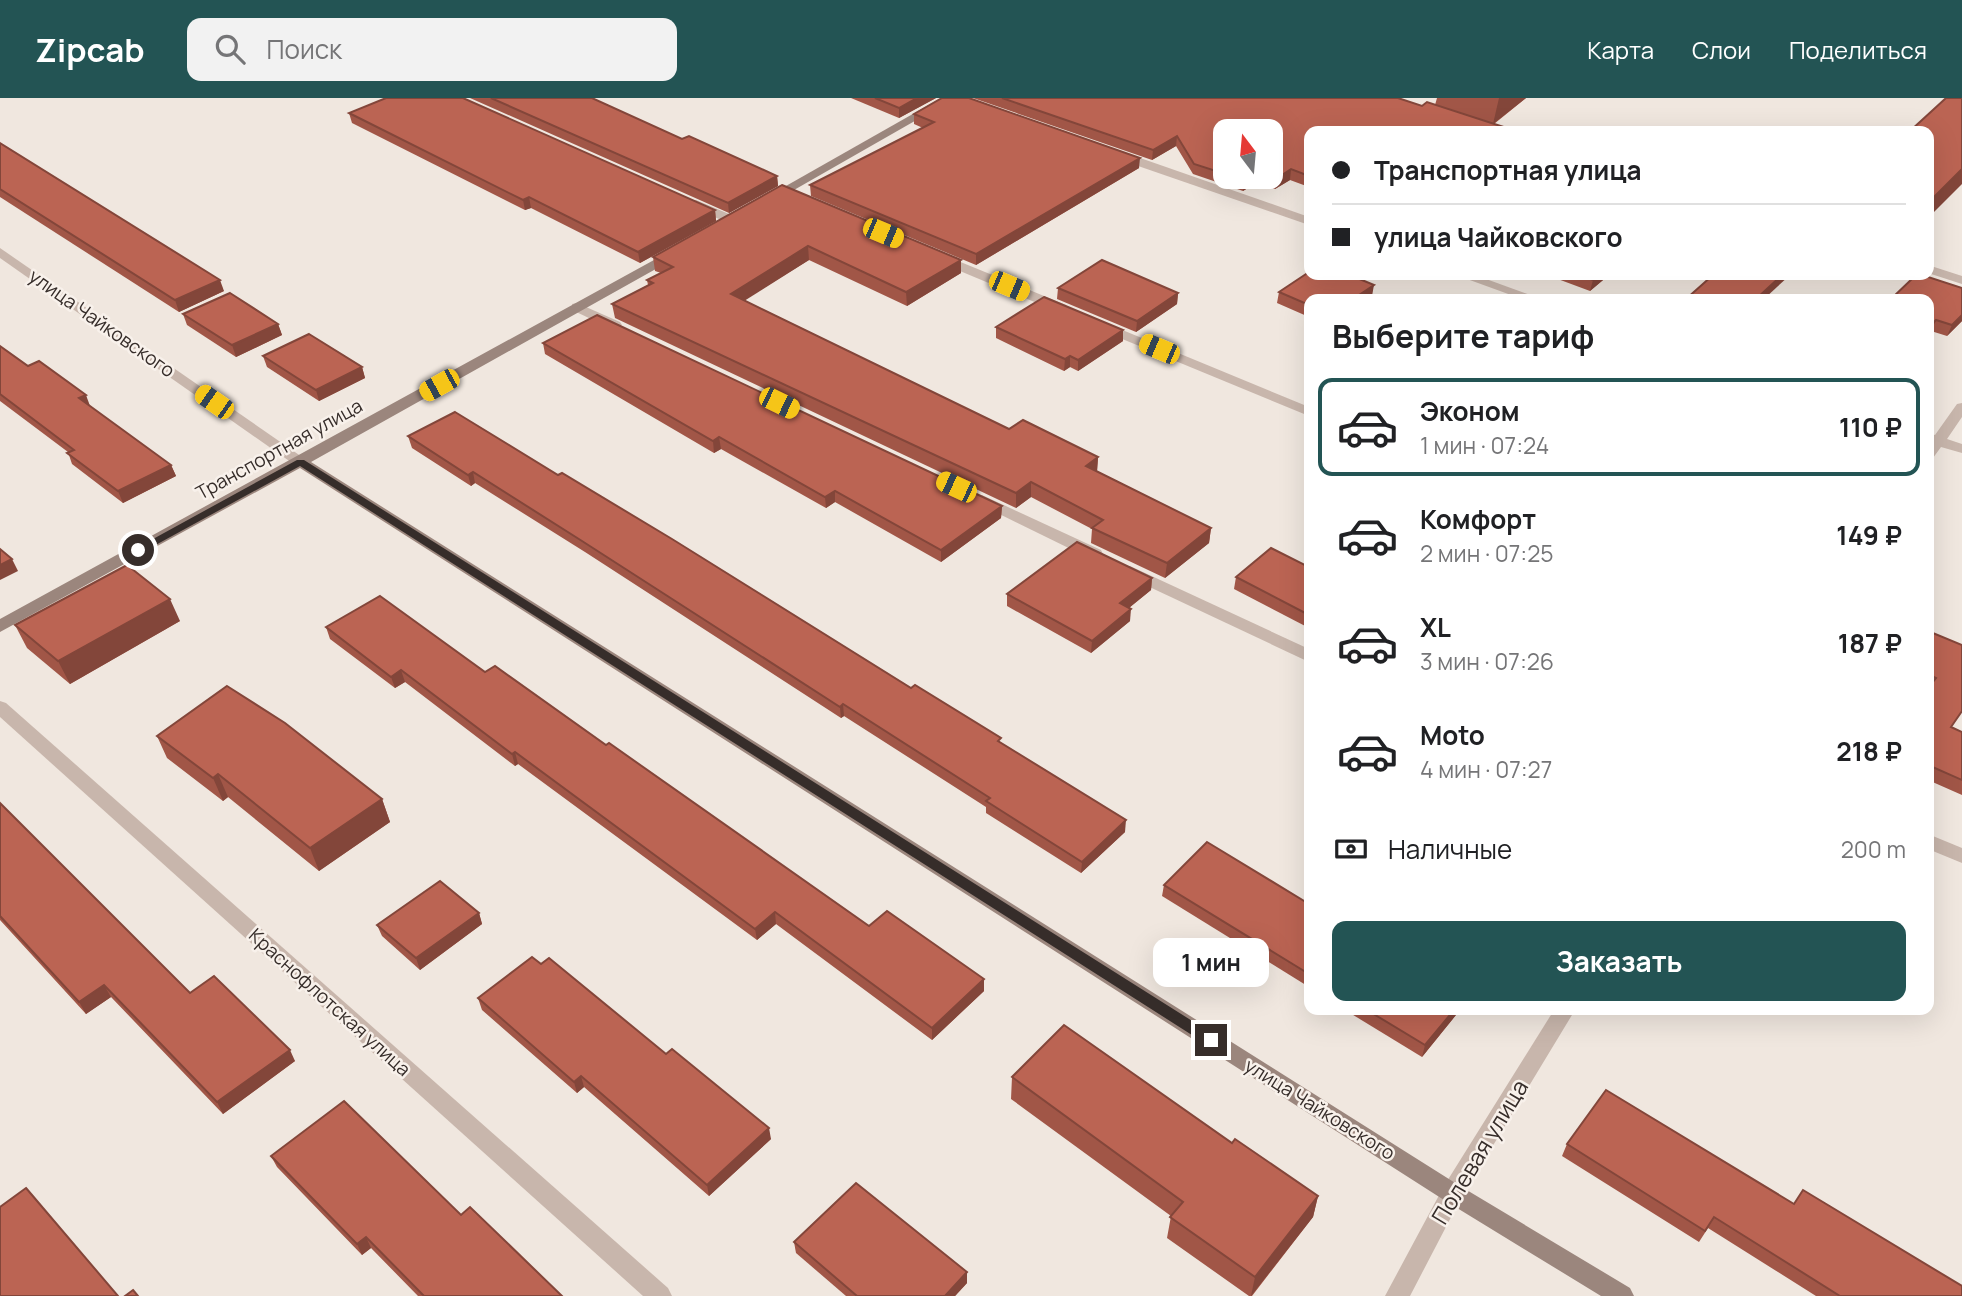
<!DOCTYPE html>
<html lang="ru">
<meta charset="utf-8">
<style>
:root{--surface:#fff;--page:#f2f2f2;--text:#202124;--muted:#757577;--line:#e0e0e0;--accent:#235454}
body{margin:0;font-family:Manrope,sans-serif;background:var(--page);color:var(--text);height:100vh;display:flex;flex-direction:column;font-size:26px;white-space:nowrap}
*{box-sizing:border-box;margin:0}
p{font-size:23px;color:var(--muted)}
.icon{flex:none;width:38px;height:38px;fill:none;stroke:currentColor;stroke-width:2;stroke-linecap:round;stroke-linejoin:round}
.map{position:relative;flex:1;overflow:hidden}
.panel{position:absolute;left:1304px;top:196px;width:630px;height:721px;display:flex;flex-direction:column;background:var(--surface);border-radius:14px;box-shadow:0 7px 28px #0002}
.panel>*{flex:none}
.guide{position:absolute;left:1304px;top:28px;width:630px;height:154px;border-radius:14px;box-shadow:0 7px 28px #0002;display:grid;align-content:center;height:154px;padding:0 28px;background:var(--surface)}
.needle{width:46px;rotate:344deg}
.tools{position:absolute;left:1213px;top:21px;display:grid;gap:14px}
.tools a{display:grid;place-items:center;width:70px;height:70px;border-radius:14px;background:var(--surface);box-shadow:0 7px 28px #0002;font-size:35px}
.end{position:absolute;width:32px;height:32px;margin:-16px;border:9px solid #362d2a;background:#fff;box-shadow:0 0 0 4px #fff}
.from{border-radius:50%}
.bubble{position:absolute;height:49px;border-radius:14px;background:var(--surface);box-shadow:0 7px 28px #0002;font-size:23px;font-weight:700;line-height:49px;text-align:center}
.car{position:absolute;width:21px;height:42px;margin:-21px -10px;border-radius:9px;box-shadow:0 0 5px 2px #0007;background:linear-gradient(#f5c518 24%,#345 0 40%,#f5c518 0 76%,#345 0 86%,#f5c518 0)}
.guide b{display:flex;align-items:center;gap:24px;height:66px;font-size:26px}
.guide b+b{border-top:2px solid var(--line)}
.guide i{width:18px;height:18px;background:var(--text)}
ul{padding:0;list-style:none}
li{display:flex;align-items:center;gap:21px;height:98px;margin:0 14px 10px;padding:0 14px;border:4px solid transparent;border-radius:14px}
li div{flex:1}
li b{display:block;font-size:26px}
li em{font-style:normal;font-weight:700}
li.current{border-color:var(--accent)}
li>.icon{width:63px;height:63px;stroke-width:1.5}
h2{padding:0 28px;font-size:32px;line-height:84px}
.pay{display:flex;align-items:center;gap:18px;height:77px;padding:0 28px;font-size:26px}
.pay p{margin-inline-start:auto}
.cta{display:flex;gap:14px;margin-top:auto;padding:14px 28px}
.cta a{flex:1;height:80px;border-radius:14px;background:var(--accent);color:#fff;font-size:28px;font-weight:700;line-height:80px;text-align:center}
header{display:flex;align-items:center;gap:42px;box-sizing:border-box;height:98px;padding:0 35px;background:var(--accent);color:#fff}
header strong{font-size:33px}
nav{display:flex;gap:38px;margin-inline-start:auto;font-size:24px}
.search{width:490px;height:63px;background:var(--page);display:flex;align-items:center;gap:18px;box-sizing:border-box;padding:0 24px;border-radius:14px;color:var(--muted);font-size:26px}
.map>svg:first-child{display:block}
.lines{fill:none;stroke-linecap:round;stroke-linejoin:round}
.lane{fill:#c8b6ac;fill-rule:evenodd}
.street{fill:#c8b6ac;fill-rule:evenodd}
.secondary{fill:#9b867d;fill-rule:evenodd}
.wall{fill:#a15647;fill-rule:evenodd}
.shaded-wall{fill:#83463a}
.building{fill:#bb6453;stroke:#83463a;stroke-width:2}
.route{fill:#362d2a}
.labels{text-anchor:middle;stroke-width:5;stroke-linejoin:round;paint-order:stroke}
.street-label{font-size:19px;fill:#362d2a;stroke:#f8f1eb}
.near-street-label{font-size:23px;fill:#362d2a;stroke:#f8f1eb}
</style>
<header>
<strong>Zipcab</strong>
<div class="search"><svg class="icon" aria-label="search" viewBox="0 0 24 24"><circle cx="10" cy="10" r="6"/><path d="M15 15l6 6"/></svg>Поиск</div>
<nav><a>Карта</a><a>Слои</a><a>Поделиться</a></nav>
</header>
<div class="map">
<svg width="1962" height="1198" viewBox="0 0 1962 1198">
<rect width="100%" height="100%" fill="#f0e7df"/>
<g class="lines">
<g class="lane">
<path d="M941,156L1066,207L1068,210L1061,214L1056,213L936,163V157Z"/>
<path d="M1103,224L1309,309V318L1098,231V225Z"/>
</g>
<g class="street">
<path d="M1115,54H1123L1309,119V127L1115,60Z"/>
<path d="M696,102L736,119L738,122L736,125H728L692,109V103Z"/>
<path d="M0,150L305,361L308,364L305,367H295L0,160Z"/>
<path d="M1928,167L1962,178V186L1928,175Z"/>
<path d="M1456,177H1475L1541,201H1522Z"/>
<path d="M577,205L620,224L622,227L615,231L610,230L572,212V206Z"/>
<path d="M1962,305V319L1947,341L1962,346V355L1941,349L1933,360L1928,361V335L1935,337L1957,306Z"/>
<path d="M982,397L1101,452L1103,456L1101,460H1089L977,405L974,402L977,399Z"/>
<path d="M1130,468L1309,551V564L1124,477L1122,473L1124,469Z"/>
<path d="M0,603L6,605L668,1190L672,1198H643L0,619Z"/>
<path d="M1928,736L1962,750V765L1928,751Z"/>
<path d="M1554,912H1575L1460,1102L1410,1198H1385L1444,1088Z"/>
</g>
<g class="secondary">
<path d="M941,0H955L773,104L763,101Z"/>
<path d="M674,151L679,152V158L311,364L1460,1088L1630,1190L1634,1198H1601L1444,1102L300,370L0,534V521Z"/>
</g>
</g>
<g class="wall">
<path d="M470,0H592L682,41L777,78L778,88L729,115Z"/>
<path d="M851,0H936L899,20Z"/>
<path d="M973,0H1398L1422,8L1435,7L1437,0H1526L1494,26L1309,33V89L1290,82L1275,91L1257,84L1243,93L1193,76L1176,48L1152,62ZM1225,33L1270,79H1225Z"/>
<path d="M349,15L715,112L716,123L640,165L531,110L525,112L352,25Z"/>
<path d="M914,16L1139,70L976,167L811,98L810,87L923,30L914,26Z"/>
<path d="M0,45L224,193L179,214L0,99Z"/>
<path d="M782,87L961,175L907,208L809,162L744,202L1009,331L1098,359L1097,373L1211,430L1209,445L1165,480L1091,445L1092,431L1031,399L1016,410L615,220L612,206L648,187L647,182L661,175L655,173L653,159Z"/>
<path d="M1547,177H1609L1590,193Z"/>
<path d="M1058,190L1178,195L1177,206L1136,234L1057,201Z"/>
<path d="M1279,194L1372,198L1367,201H1309V219L1277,205Z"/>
<path d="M1928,201L1962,223L1947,238L1931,233Z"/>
<path d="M183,216L278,226L282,237L236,259L187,227Z"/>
<path d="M996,229L1123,243L1078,273L1070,269L1064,273L996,240Z"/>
<path d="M543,245L1002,408L1001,420L941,464L835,404L826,410L721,351L714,355L545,256Z"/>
<path d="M0,248L28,268L90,308L171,367L176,378L123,405L72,366L68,354L0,303Z"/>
<path d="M263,258L362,269L365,280L319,303L267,269Z"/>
<path d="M408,338L558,377L1001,645L1125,734L1081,775L986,715V709L844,618L841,620L585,454L475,385L471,388L412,350Z"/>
<path d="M1309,469V530L1234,491L1236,479Z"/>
<path d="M1152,480L1151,492L1129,510L1130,523L1091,555L1007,508V496Z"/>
<path d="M180,523L70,586L27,550L15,527Z"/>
<path d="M326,529L485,574L606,647L869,828L984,881V893L932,942L776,826L757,842L518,666L515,668L405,584L395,590L330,541Z"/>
<path d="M1928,533L1952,630L1962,634V697L1928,682Z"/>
<path d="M157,638L382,701L390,724L319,773L228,699L223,703L167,660Z"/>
<path d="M0,705L190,895L295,963L223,1016L111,899L86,916L0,822Z"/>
<path d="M1164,787L1309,806V889L1162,798Z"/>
<path d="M479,815L482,826L420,872L382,838L377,827Z"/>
<path d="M541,866L666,956L771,1041L709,1098L584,989L577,995L482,912L478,900Z"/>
<path d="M1345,912H1460L1422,959Z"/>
<path d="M1012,979L1232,1045L1318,1098L1313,1119L1252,1198H1249L1167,1140L1171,1118L1011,1001Z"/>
<path d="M1567,1046L1794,1106L1962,1198H1816L1708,1130L1699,1144L1562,1058Z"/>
<path d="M271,1058L461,1117L562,1198H418L371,1150L362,1157L277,1069Z"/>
<path d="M794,1144L967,1185L955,1198H846L796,1155Z"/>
</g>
<g class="shaded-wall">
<path d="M917,0H936L899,20V10Z"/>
<path d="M1499,0H1526L1493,26Z"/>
<path d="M1177,38L1176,48L1152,62L1153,52Z"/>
<path d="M1140,60L1139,70L976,167V156Z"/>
<path d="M1291,71L1290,82L1275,91L1276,81Z"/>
<path d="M1962,71V86L1928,120V105Z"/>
<path d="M777,78L778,88L729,115L728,105Z"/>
<path d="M1251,79H1258L1257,84L1243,93L1244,83Z"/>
<path d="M529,99L531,110L525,112L523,102Z"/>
<path d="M715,112L716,123L640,165L638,154Z"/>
<path d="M808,148L809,162L733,210L731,196Z"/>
<path d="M961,162V175L907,208L906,194Z"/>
<path d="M1599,177H1609L1590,193L1593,182Z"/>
<path d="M1782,177H1790L1764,201H1756Z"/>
<path d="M220,182L224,193L179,214L175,202Z"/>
<path d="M1374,187L1372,198L1367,201H1353Z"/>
<path d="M1178,195L1177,206L1136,234L1137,223Z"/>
<path d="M1962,217V223L1947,238L1952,227Z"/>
<path d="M1936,222L1931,233L1928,236V230Z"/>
<path d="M278,226L282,237L236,259L232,247Z"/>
<path d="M1123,232V243L1078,273V262Z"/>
<path d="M1070,258V269L1064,273L1065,261Z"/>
<path d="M362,269L365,280L319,303L316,292Z"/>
<path d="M86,297L90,308L79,300Z"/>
<path d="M719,339L721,351L714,355L713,343Z"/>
<path d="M1098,359L1097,374L1086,368Z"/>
<path d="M171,367L176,378L123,405L118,393Z"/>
<path d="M473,374L475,385L471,388L468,377Z"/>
<path d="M1031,384V399L1016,410V395Z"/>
<path d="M835,393V404L826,410L825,399Z"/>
<path d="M1002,408L1001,420L941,464V452Z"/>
<path d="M1211,430L1209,445L1165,480L1167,465Z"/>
<path d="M12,461L18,473L0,482V467Z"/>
<path d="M1152,480L1151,492L1120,517V505Z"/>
<path d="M170,501L180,523L70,586L58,563Z"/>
<path d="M1131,511L1130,523L1091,555L1092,543Z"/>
<path d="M401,572L405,584L395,590L391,579Z"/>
<path d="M843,606L844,618L841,620L840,609Z"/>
<path d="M515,654L518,666L515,668L512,656Z"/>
<path d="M218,676L228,699L223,703L213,680Z"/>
<path d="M382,701L390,724L319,773L310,750Z"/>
<path d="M1126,722L1125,734L1081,775L1082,764Z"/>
<path d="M775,814L776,826L757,842L755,831Z"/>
<path d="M479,815L482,826L420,872L416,860Z"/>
<path d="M984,881V893L932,942V930Z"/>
<path d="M104,887L111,899L86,916L79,904Z"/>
<path d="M1454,912H1460L1422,959L1425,947Z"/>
<path d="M290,952L295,963L223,1016L217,1004Z"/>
<path d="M581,978L584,989L577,995L574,984Z"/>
<path d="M769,1030L771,1041L709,1098L707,1087Z"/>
<path d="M1318,1098L1313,1119L1251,1198L1255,1179Z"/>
<path d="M366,1139L371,1150L362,1157L357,1146Z"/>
<path d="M967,1174V1185L955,1198H945Z"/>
</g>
<g class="building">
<path d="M386,0H463L715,112L638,154L529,99L523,102L349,15Z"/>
<path d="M491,0H592L682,41L689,38L777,78L728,105Z"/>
<path d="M875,0H917L899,10Z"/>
<path d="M942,0H969L1140,60L976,156L810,87L934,24L914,16Z"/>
<path d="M1002,0H1398L1422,8L1427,4L1516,33H1309V78L1291,71L1276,81L1270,78V33H1225V76L1194,66L1177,38L1153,52Z"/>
<path d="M1946,0H1962V71L1928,105V33H1910Z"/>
<path d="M0,45L220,182L175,202L0,91Z"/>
<path d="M1232,79H1251L1244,83Z"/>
<path d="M782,87L961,162L906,194L808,148L731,196L1009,331L1023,322L1098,359L1086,368L1211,430L1167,465L1092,430L1103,422L1031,384L1016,395L612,206L653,185L647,182L673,169L653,159Z"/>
<path d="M1102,162L1178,195L1137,223L1058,190Z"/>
<path d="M1309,174V177H1350L1374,187L1353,201H1309V207L1279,194Z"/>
<path d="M1578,177H1599L1593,182Z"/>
<path d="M1713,177H1782L1756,201H1686Z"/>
<path d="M1916,177H1922L1962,190V217L1952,227L1936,222L1928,230V201H1891Z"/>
<path d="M230,195L278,226L232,247L183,216Z"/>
<path d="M1044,199L1123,232L1078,262L1070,258L1065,261L996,229Z"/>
<path d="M597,217L1002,408L941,452L835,393L825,399L719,339L713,343L543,245Z"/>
<path d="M309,236L362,269L316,292L263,258Z"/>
<path d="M0,248L28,268L39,263L86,297L79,300L171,367L118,393L67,355L74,352L0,296Z"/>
<path d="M455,314L558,377L562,375L672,441L911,590L915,587L1001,640L998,643L1126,722L1082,764L986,703L990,700L843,606L840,609L582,443L473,374L468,377L408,338Z"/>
<path d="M1077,444L1152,480L1120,505L1131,511L1092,543L1007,496Z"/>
<path d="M1271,450L1309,469V517L1236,479Z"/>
<path d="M0,451L12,461L0,467Z"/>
<path d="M127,467L170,501L58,563L15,527Z"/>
<path d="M380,498L485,574L495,568L606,647L609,645L869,828L887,813L984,881L932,930L775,814L755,831L515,654L512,656L401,572L391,579L326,529Z"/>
<path d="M1928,533L1962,547V613L1951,629L1962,634V682L1928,667V590L1936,580L1928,576Z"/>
<path d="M227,588L285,625L382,701L310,750L218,676L213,680L157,638Z"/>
<path d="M0,705L190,895L214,878L290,952L217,1004L104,887L79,904L0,818Z"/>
<path d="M1207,744L1309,806V876L1164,787Z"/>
<path d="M440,783L479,815L416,860L377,827Z"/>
<path d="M532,859L541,866L549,860L666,956L672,951L769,1030L707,1087L581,978L574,984L478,900Z"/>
<path d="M1367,912H1454L1425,947Z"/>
<path d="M1064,927L1232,1045L1235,1041L1318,1098L1255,1179L1170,1119L1183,1104L1012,979Z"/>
<path d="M1606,992L1794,1106L1803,1092L1962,1188V1198H1840L1714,1119L1705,1133L1567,1046Z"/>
<path d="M344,1003L461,1117L470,1109L562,1198H424L366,1139L357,1146L271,1058Z"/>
<path d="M856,1085L967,1174L945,1198H857L794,1144Z"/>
<path d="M26,1090L118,1198H0V1109Z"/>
<path d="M133,1192L138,1198H125Z"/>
</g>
<path class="route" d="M297,362H304L1216,938V946H1206L300,368L141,455L133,452Z"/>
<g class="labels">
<g class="street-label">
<text transform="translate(102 225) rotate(35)" y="7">улица Чайковского</text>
<text transform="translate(279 351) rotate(-29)" y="7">Транспортная улица</text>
<text transform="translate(330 904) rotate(42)" y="7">Краснофлотская улица</text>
<text transform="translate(1320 1011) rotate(32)" y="7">улица Чайковского</text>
</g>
<g class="near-street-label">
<text transform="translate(1480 1054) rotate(-59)" y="8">Полевая улица</text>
</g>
</g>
</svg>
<div class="tools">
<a><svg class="needle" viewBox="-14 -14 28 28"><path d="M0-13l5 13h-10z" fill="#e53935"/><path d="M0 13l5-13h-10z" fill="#757577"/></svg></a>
</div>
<i class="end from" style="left:138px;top:452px"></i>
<i class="end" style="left:1211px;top:942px"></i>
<div class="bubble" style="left:1153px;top:840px;width:116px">1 мин</div>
<i class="car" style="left:883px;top:135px;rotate:113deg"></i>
<i class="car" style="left:1009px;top:188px;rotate:113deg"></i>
<i class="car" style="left:1159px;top:251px;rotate:293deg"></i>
<i class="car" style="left:439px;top:287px;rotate:241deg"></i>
<i class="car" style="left:214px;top:304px;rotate:305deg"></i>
<i class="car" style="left:779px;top:305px;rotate:116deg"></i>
<i class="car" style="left:956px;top:389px;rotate:295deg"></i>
<div class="guide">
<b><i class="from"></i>Транспортная улица</b>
<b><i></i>улица Чайковского</b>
</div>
<section class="panel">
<h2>Выберите тариф</h2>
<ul>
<li class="current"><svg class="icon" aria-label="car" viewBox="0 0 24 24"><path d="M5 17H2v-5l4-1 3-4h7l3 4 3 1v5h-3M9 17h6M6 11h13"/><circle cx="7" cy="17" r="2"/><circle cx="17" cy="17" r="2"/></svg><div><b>Эконом</b><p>1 мин · 07:24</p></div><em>110 ₽</em></li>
<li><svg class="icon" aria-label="car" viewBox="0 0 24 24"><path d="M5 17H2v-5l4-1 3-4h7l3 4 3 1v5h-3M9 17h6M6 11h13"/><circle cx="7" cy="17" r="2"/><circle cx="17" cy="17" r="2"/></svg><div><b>Комфорт</b><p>2 мин · 07:25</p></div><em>149 ₽</em></li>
<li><svg class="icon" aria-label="car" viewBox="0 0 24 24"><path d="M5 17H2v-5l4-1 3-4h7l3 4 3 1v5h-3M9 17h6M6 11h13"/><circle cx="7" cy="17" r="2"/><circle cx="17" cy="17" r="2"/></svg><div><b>XL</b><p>3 мин · 07:26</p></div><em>187 ₽</em></li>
<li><svg class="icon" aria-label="car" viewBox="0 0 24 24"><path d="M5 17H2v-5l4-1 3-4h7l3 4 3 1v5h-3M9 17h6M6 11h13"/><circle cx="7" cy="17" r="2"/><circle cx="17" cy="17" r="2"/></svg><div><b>Moto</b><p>4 мин · 07:27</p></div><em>218 ₽</em></li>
</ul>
<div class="pay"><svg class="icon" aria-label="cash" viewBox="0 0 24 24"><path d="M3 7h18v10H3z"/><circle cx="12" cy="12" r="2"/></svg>Наличные<p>200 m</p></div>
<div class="cta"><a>Заказать</a></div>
</section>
</div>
